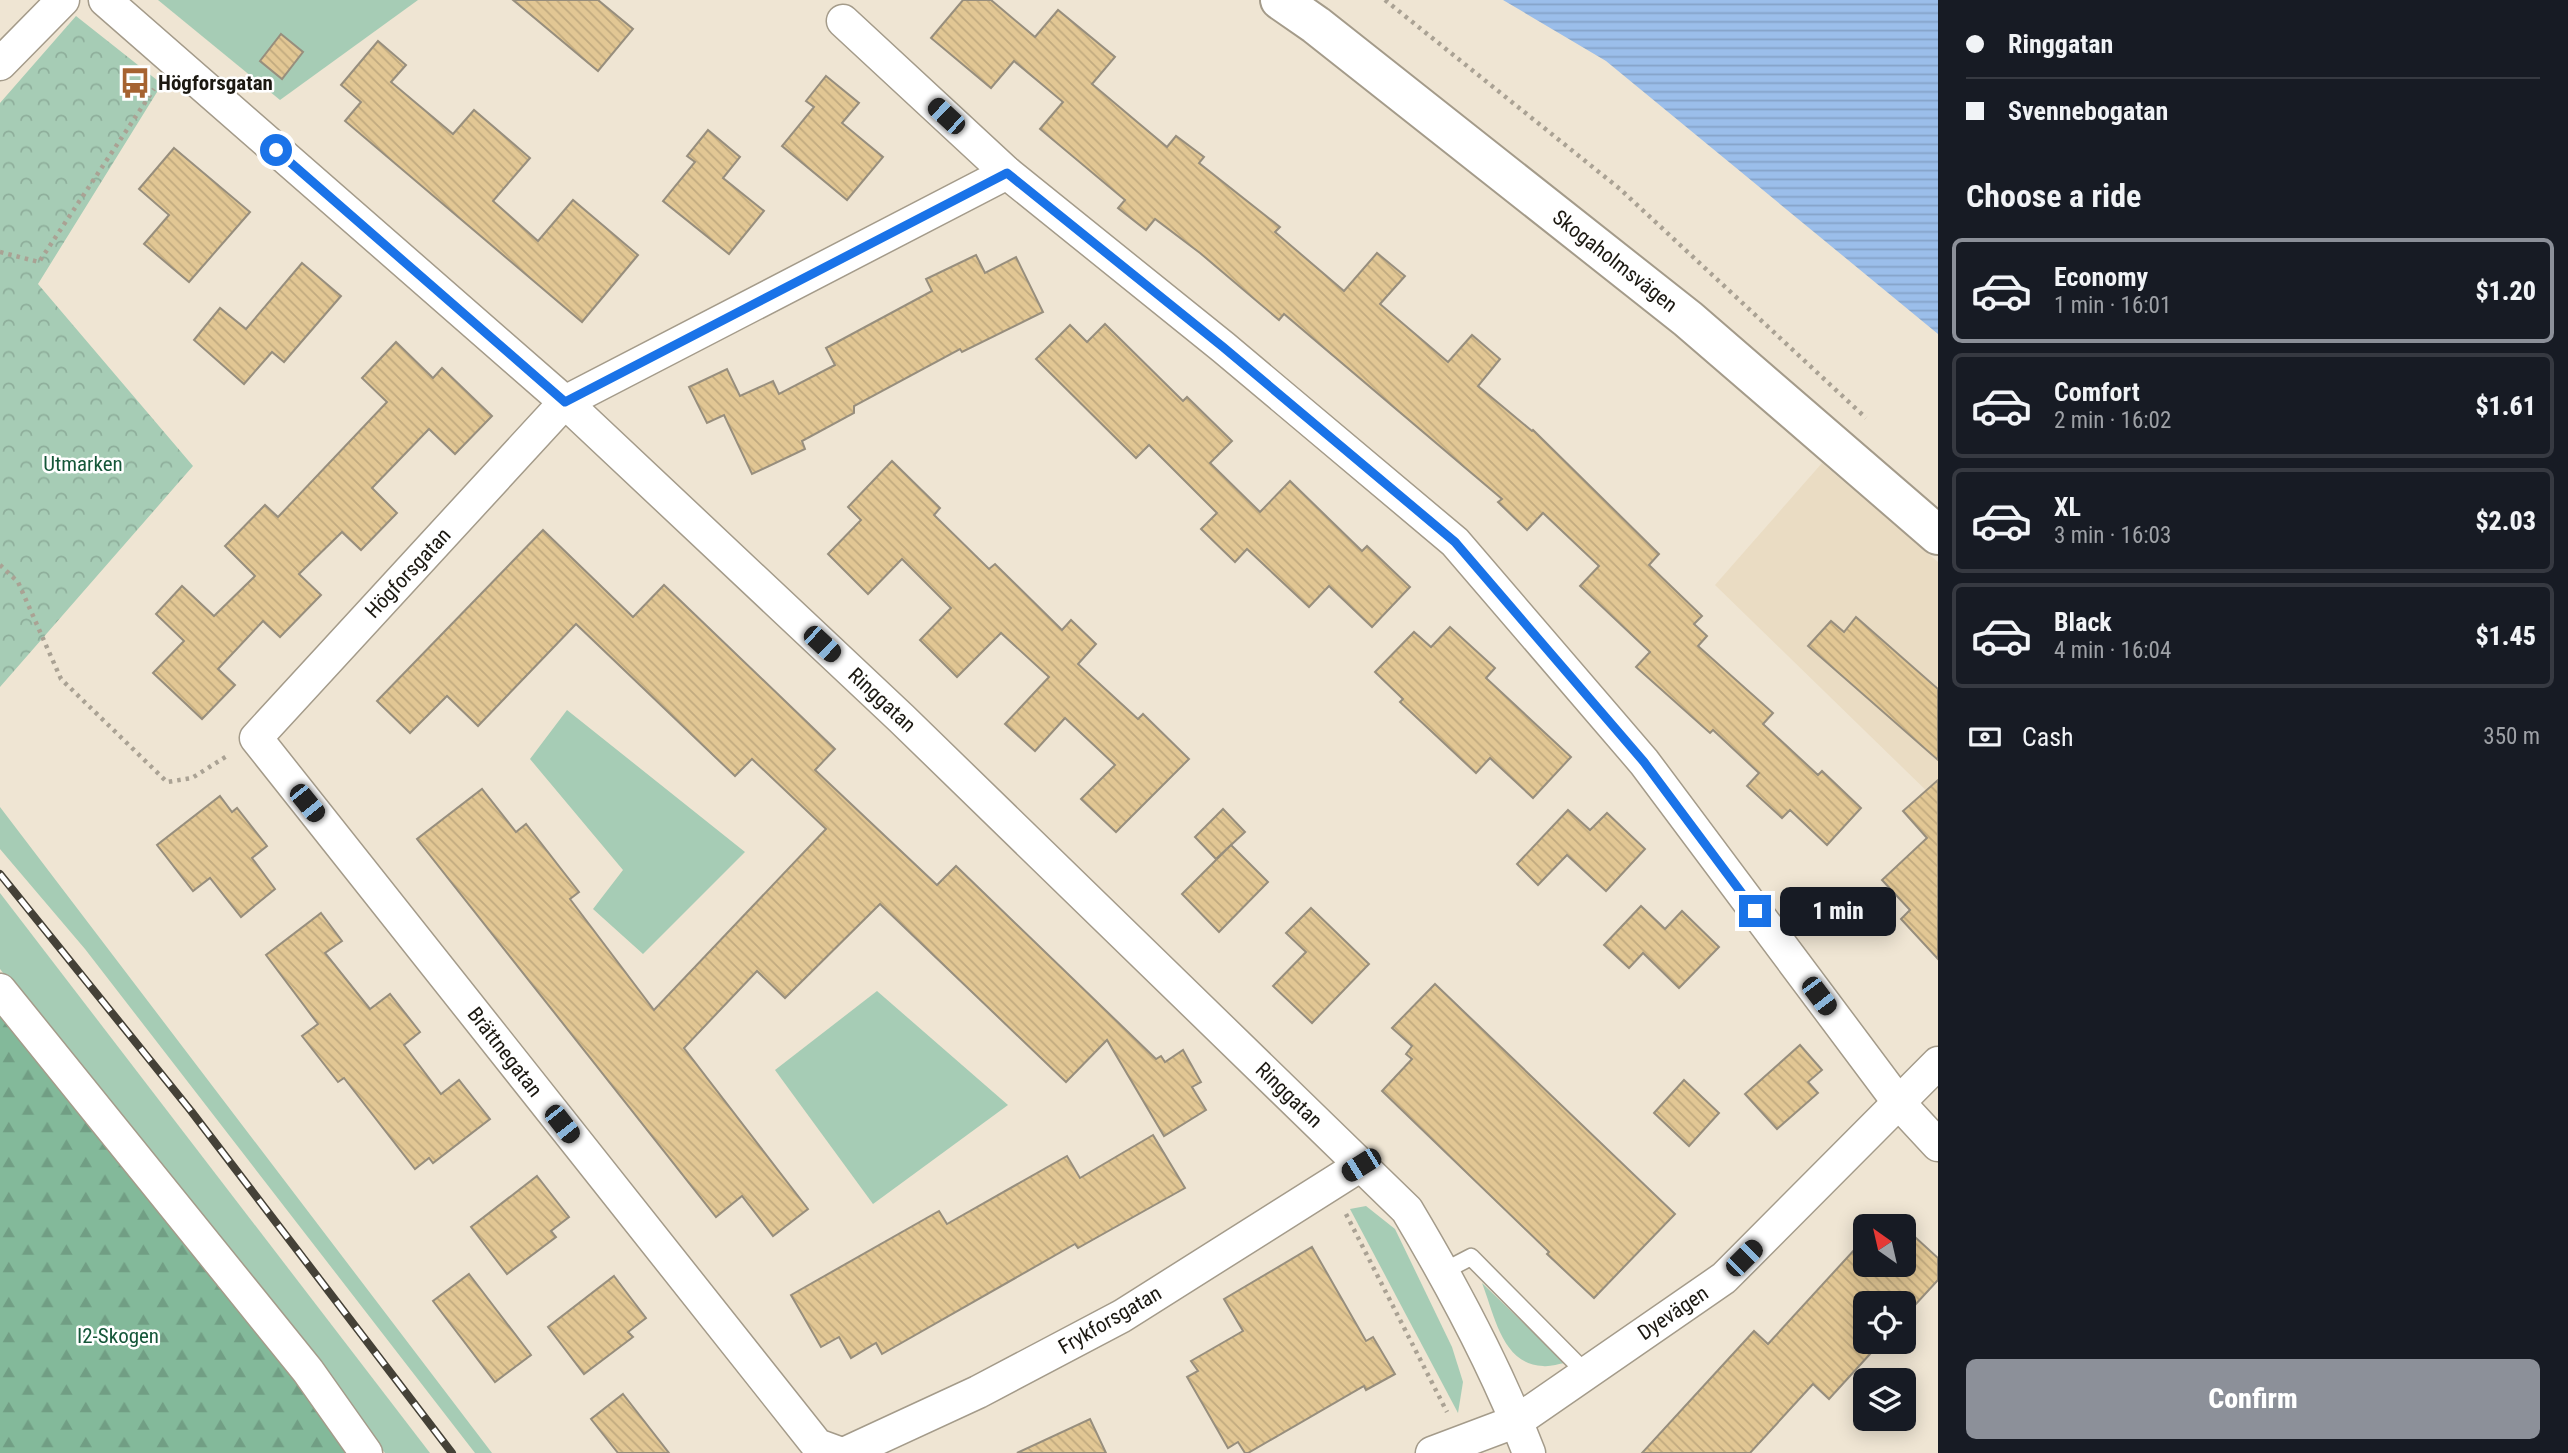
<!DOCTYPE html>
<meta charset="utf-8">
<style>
:root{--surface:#171b24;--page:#242831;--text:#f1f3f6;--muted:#9ea1a6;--line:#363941;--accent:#8c9099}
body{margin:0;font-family:"Roboto Condensed",sans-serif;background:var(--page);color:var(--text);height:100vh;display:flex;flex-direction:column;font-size:26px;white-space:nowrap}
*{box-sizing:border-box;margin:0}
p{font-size:23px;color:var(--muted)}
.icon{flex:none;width:38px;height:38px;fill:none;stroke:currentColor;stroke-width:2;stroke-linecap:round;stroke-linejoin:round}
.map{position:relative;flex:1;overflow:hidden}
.sheet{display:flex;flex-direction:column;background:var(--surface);width:630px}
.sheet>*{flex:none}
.guide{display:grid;align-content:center;height:154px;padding:0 28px;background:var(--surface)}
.needle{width:46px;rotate:326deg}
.buttons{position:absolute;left:1853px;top:1214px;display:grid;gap:14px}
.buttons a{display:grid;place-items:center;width:63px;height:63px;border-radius:10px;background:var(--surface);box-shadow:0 4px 18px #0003;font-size:35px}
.end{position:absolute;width:32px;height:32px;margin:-16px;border:9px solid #1a73e8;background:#fff;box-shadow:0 0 0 4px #fff}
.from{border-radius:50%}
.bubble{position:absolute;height:49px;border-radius:10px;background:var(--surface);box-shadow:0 4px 18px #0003;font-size:23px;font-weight:800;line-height:49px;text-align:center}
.car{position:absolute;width:21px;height:42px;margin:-21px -10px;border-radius:9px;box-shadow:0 0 5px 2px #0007;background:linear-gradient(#222 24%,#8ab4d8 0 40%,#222 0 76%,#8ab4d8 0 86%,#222 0)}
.guide b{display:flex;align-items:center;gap:24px;height:66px;font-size:26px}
.guide b+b{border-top:2px solid var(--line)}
.guide i{width:18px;height:18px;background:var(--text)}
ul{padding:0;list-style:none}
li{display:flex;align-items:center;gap:21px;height:105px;margin:0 14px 10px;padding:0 14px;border:4px solid var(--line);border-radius:10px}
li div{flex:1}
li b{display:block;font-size:26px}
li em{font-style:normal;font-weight:800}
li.current{border-color:var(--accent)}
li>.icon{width:63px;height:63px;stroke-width:1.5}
h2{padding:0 28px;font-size:32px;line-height:84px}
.pay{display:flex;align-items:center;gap:18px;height:77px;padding:0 28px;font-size:26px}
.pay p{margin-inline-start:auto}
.button{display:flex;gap:14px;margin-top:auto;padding:14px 28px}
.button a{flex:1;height:80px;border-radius:10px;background:var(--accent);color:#fff;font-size:28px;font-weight:800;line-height:80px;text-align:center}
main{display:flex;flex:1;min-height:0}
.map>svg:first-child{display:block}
.built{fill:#eadcc3}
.green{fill:#a6ccb5}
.forest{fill:url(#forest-firs)}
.park{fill:url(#park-crowns)}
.water{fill:url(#water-rules)}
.building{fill:url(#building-back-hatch);stroke:#978e7d;stroke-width:2}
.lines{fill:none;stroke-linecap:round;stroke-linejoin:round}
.service-casing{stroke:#a49b8a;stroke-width:19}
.minor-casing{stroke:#a49b8a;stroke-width:35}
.tertiary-casing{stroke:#a49b8a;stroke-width:42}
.path{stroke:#aaa294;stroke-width:4.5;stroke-dasharray:3.5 5;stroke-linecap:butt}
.service{stroke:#fff;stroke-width:16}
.minor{stroke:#fff;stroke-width:32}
.tertiary{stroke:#fff;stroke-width:38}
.rail-casing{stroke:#454137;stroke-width:8}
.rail{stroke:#fff;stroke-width:5;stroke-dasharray:16;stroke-linecap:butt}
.route{stroke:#1a73e8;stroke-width:9}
.labels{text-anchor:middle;stroke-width:5;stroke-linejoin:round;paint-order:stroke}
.poi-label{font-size:21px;font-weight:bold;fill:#1b1811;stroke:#fff;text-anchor:start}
.street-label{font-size:21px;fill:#1b1811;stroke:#fff}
.park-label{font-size:21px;fill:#155739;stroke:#fff}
</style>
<main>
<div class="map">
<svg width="1938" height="1453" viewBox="0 0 1938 1453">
<defs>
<pattern id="forest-firs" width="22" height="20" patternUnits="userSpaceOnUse" patternTransform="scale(1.75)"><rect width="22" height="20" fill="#83b99a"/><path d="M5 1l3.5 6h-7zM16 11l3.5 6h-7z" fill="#719e84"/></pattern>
<pattern id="park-crowns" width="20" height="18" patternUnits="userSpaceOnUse" patternTransform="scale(1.75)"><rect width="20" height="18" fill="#a6ccb5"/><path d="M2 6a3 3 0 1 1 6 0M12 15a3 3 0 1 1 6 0" fill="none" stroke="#8eae9b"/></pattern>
<pattern id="water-rules" width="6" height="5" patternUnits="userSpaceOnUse" patternTransform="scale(1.75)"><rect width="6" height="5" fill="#9bbeea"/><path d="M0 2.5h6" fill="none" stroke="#85a3c8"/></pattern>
<pattern id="building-back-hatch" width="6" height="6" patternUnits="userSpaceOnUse" patternTransform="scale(1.75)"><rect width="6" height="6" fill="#e2c794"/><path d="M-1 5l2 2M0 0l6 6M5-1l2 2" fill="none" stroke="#c1aa7f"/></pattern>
</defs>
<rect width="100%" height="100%" fill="#efe5d3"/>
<path class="built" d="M1822,463L1938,562V802L1715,585Z"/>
<g class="green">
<path d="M158,0H418L280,100Z"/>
<path d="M567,710L745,852L643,954L593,909L623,870L530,759Z"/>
<path d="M0,807L492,1453H475L85,949L0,849Z"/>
<path d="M0,893L430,1453H385L0,969Z"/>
<path d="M877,991L1008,1105L873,1204L775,1070Z"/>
<path d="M1366,1206L1395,1229L1452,1347L1463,1382L1458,1413L1350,1209Z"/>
<path d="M1482,1283L1565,1363C1558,1364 1549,1367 1543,1366C1502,1365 1494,1313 1482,1283Z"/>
</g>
<path class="forest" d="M0,1010L365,1453H0Z"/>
<path class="park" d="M76,16L162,84L38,284L193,466L0,687V103Z"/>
<path class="water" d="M1503,0H1938V334L1606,61Z"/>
<g class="building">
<path d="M513,0H598L633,29L598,71Z"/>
<path d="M963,0H991L1035,37L1058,10L1115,57L1092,84L1167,147L1176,136L1204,157L1199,163L1280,227L1275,232L1344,291L1377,253L1405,276L1380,304L1448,362L1472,335L1500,359L1478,386L1532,431L1533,430L1659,554L1649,565L1702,616L1694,624L1707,636L1698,646L1773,713L1763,724L1818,775L1822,771L1861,808L1827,845L1790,810L1782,818L1747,786L1759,773L1713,730L1710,733L1636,667L1650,652L1580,586L1599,566L1543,513L1527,530L1498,502L1502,499L1284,314L1279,320L1200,253L1155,219L1146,230L1118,208L1125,200L1040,129L1063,102L1014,61L991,88L931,38Z"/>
<path d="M281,34L303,52L282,79L260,61Z"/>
<path d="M378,41L406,65L391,82L453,134L474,110L530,158L493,201L538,241L573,200L638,255L582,322L345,121L361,102L341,85Z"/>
<path d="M826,76L859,103L842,123L883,157L847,200L782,146L814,107L806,101Z"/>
<path d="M708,130L740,157L723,178L764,211L729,254L663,201L695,162L687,156Z"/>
<path d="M174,148L250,212L189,282L144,244L169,215L139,189Z"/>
<path d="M976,255L985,273L1016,257L1043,312L962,352L960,349L854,406V413L802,441L805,449L752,474L724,415L707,423L689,387L727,369L740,396L773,381L779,394L835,365L826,348L932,291L926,279Z"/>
<path d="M302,263L341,296L284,362L272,352L244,384L194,340L220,308L246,329Z"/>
<path d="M1105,324L1183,401L1187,397L1232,441L1210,463L1260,512L1290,481L1362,551L1367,546L1410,587L1372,627L1329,586L1309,607L1247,549L1235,562L1201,529L1217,513L1149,445L1136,458L1036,359L1070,325L1087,342Z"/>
<path d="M396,342L433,378L442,368L492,416L455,454L429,429L372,488L397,513L361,550L342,532L299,574L321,595L280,637L263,621L218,669L235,685L202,719L153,673L184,641L156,614L182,586L214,616L255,576L225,546L265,505L278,517L387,402L362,378Z"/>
<path d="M892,461L940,508L934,515L989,569L995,564L1062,630L1071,620L1096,644L1078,664L1138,719L1143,714L1189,759L1116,832L1081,799L1115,765L1065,718L1035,751L1005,724L1049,677L1001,633L957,677L920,640L951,608L902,559L868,594L828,554L861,520L848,507Z"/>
<path d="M543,530L633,617L664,585L835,749L815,770L937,885L956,866L1156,1059L1161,1056L1165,1062L1183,1050L1201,1082L1192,1087L1206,1110L1164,1136L1107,1040L1066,1082L880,904L785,998L757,971L684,1048L808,1209L773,1236L742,1196L716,1217L417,839L482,789L516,832L526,824L579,892L570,899L654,1010L826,829L752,759L735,776L576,624L478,726L447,696L410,733L377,701Z"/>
<path d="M1856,617L1938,689V760L1808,646L1831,621L1844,632Z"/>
<path d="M1450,627L1495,668L1486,678L1571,757L1533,798L1490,758L1476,773L1400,702L1403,699L1375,672L1414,632L1431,647Z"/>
<path d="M1938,780V959L1901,919L1910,910L1882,880L1927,838L1903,811Z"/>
<path d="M220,796L232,812L237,808L267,846L252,858L275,889L241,917L210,878L193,891L157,845Z"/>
<path d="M1223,809L1245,832L1216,859L1195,837Z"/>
<path d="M1568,810L1590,830L1607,813L1645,849L1606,891L1567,855L1538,885L1517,864Z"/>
<path d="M1231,845L1268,882L1219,932L1182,894Z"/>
<path d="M1641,906L1665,929L1682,911L1719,947L1679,988L1643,953L1629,968L1604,945Z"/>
<path d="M1311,908L1369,964L1312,1023L1273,986L1306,952L1286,933Z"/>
<path d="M321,913L342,941L325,953L370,1009L390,994L420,1032L404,1045L441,1094L459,1080L490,1119L433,1163L429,1158L415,1169L344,1078L338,1082L302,1036L318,1024L266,955Z"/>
<path d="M1435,984L1675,1214L1594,1298L1547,1254L1549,1252L1382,1091L1412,1059L1406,1054L1412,1046L1392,1028Z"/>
<path d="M1800,1045L1822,1070L1808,1082L1818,1093L1777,1129L1745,1094Z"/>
<path d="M1684,1080L1719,1113L1689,1146L1654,1113Z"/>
<path d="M1153,1135L1185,1188L1078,1248L1075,1244L882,1354L876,1343L851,1358L839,1337L821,1347L791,1295L939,1211L947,1224L1067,1156L1080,1178Z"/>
<path d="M537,1176L569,1217L551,1231L556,1237L507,1274L471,1227Z"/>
<path d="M1904,1227L1938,1258V1280L1904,1317V1304H1866V1342H1881L1829,1399L1813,1384L1750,1453H1642L1754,1331L1768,1344L1866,1237V1265H1904Z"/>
<path d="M1312,1247L1366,1341L1373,1337L1395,1374L1366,1390L1364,1386L1248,1453H1245L1238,1442L1228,1448L1187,1377L1198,1371L1191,1361L1243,1331L1224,1299Z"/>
<path d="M469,1274L531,1355L495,1382L433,1301Z"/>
<path d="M614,1276L646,1318L628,1332L633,1337L584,1374L548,1327Z"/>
<path d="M623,1394L669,1453H618L591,1419Z"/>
<path d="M1090,1419L1106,1453H1017Z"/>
</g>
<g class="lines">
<defs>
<path id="service" d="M1444,1271L1471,1257L1586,1373"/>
<g id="minor">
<path d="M105,0L565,402L901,718L1407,1210C1453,1287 1497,1369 1529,1453"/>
<path d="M843,21L1007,173L1223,347L1455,542L1644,762L1899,1103L1938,1145"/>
<path d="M0,64L63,0"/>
<path d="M0,990L308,1371L366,1453"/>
<path d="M839,1453L817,1445L256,738L565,402L1007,173"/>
<path d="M846,1453L978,1392L1122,1316L1361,1165"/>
<path d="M1432,1453L1517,1421L1724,1278L1938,1063"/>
</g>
<path id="tertiary" d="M1280,0L1316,25L1688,319L1938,535"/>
</defs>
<use href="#service" class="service-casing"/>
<use href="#minor" class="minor-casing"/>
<use href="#tertiary" class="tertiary-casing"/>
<g class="path">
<path d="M1385,0L1620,189L1866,418"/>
<path d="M0,252L39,262L154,89"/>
<path d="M0,565L18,582L61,679L167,782L192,778L227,756"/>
<path d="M1346,1214L1447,1412"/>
</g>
<use href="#service" class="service"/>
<use href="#minor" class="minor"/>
<use href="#tertiary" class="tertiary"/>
<defs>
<path id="rail" d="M0,874L191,1111L452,1453"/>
</defs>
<use href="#rail" class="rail-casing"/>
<use href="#rail" class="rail"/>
</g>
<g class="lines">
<path class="route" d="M276,150L565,402L1007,173L1223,347L1455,542L1644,762L1755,911"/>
</g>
<defs>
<symbol id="bus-bare" viewBox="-9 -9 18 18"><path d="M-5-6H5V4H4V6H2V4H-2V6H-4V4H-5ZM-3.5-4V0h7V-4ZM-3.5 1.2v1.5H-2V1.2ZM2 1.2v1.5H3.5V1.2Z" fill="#a66331" stroke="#fff" stroke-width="2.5" paint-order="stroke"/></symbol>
</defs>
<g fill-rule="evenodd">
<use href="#bus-bare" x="113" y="61" width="44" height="44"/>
</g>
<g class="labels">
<g class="poi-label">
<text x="158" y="90">Högforsgatan</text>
</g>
<g class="street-label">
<text transform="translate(1615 261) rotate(38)" y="7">Skogaholmsvägen</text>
<text transform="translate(408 573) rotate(-47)" y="7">Högforsgatan</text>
<text transform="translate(882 700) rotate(43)" y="7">Ringgatan</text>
<text transform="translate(505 1052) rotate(52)" y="7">Brättnegatan</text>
<text transform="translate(1289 1095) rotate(44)" y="7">Ringgatan</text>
<text transform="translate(1673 1313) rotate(-34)" y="7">Dyevägen</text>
<text transform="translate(1110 1320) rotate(-30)" y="7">Frykforsgatan</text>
</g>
<g class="park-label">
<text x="83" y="471">Utmarken</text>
<text x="118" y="1343">I2-Skogen</text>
</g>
</g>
</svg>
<div class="buttons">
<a><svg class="needle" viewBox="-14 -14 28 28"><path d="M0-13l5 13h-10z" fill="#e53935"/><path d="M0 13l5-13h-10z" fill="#9ea1a6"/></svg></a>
<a><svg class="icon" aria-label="locate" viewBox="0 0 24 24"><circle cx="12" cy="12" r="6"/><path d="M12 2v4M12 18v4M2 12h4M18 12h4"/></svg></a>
<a><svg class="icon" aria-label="layers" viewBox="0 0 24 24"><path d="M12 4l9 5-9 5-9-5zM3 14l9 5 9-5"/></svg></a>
</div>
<i class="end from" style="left:276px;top:150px"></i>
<i class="end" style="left:1755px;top:911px"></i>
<div class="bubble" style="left:1780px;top:887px;width:116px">1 min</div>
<i class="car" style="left:946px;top:116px;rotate:313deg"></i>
<i class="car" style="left:822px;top:644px;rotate:133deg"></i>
<i class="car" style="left:307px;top:803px;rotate:141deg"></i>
<i class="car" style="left:1819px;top:996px;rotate:143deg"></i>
<i class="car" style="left:562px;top:1124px;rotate:142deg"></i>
<i class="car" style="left:1361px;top:1165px;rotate:238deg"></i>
<i class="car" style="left:1744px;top:1258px;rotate:45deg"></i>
</div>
<section class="sheet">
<div class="guide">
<b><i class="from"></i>Ringgatan</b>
<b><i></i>Svennebogatan</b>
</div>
<h2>Choose a ride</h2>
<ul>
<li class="current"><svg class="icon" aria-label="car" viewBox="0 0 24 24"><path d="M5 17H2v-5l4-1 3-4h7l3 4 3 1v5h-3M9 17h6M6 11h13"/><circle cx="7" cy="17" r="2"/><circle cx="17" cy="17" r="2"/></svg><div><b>Economy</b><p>1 min · 16:01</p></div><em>$1.20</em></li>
<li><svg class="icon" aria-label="car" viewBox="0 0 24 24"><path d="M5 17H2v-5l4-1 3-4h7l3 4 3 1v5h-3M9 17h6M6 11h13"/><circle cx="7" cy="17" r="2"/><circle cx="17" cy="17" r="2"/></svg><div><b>Comfort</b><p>2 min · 16:02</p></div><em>$1.61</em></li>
<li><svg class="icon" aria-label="car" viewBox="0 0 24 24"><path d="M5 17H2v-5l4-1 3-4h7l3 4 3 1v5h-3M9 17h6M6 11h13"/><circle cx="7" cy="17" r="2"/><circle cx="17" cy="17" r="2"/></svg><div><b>XL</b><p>3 min · 16:03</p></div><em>$2.03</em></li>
<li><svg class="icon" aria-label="car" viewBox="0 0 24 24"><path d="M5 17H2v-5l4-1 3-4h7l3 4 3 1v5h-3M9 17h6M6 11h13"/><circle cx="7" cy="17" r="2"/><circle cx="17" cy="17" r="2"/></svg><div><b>Black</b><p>4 min · 16:04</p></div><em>$1.45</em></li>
</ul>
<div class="pay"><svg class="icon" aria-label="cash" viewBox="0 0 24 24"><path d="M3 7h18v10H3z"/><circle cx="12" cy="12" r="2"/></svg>Cash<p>350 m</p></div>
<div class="button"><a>Confirm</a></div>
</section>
</main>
